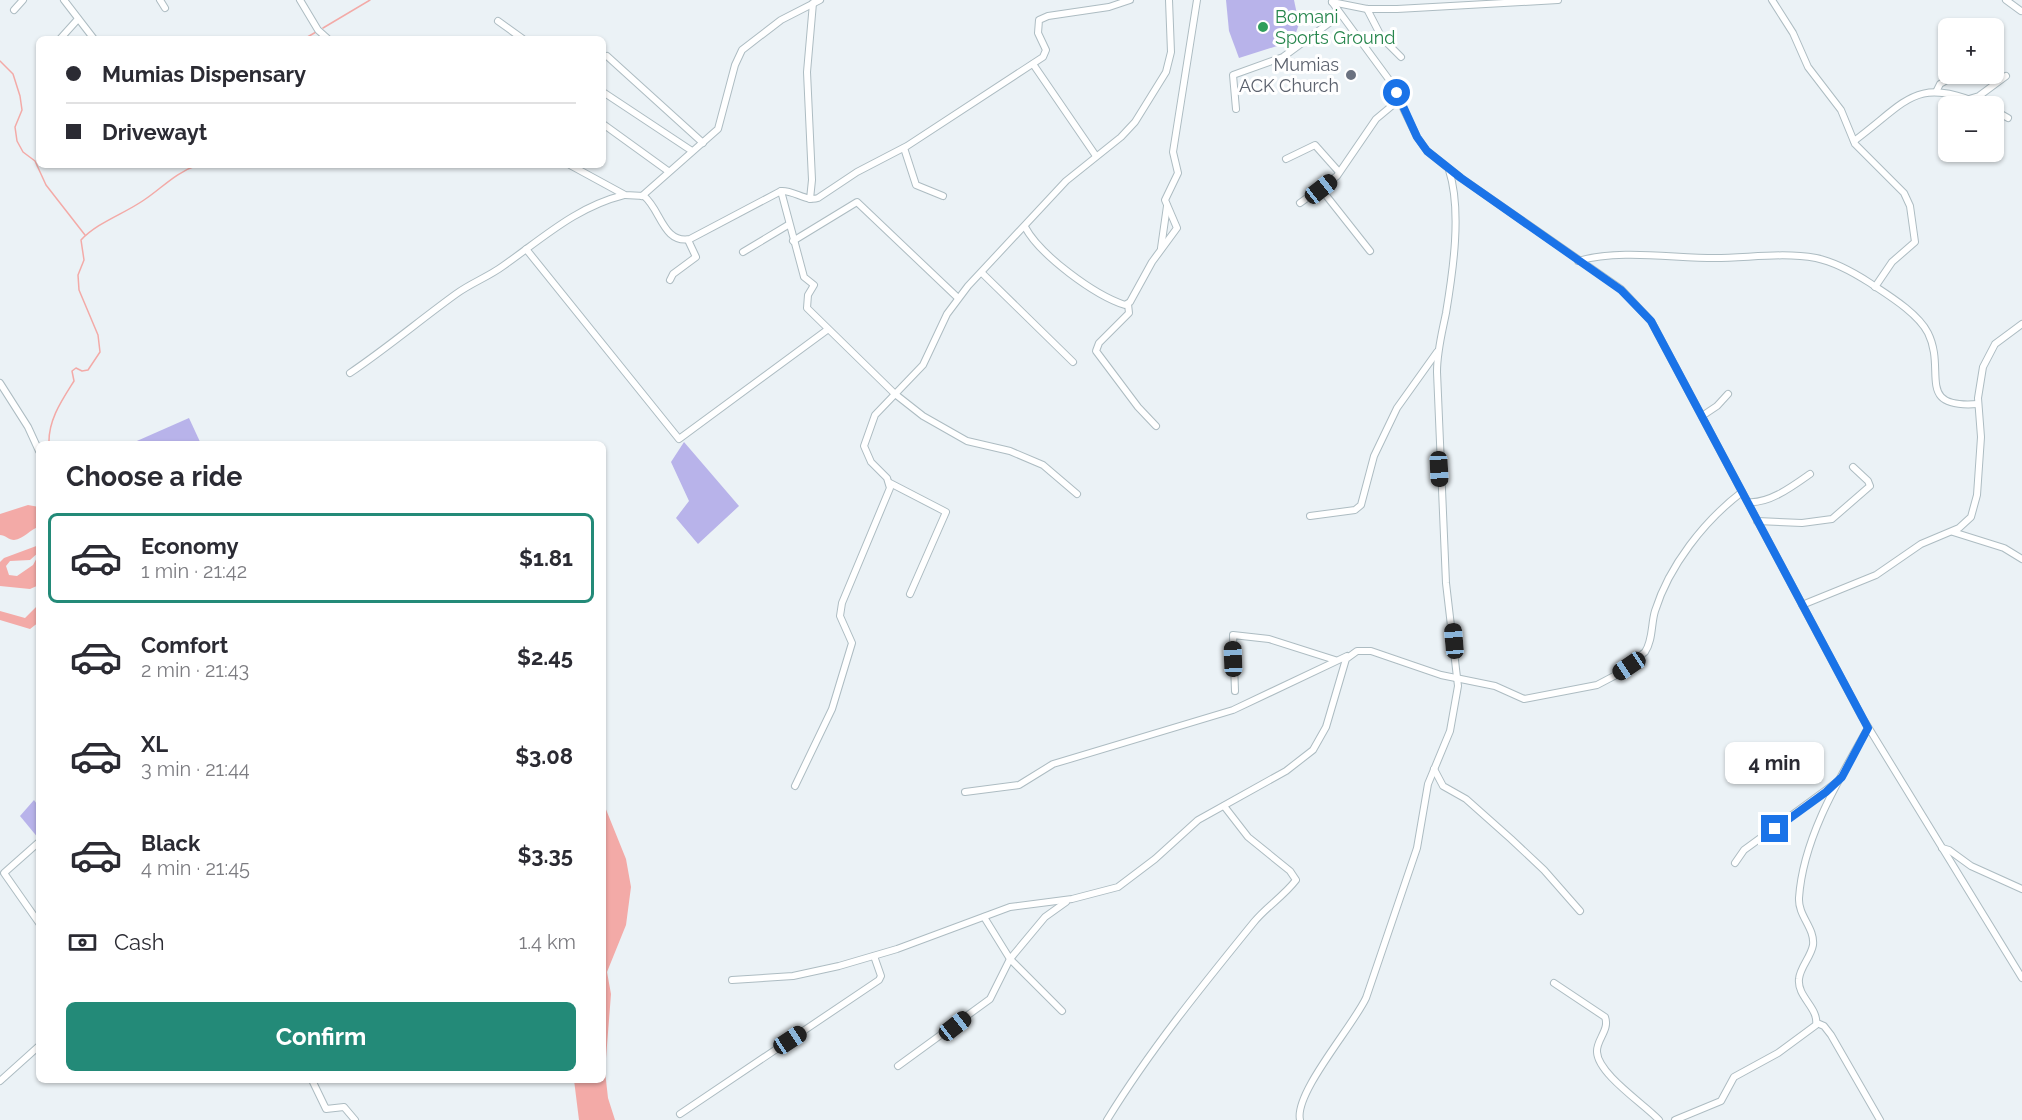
<!DOCTYPE html>
<meta charset="utf-8">
<style>
:root{--surface:#fff;--page:#f7f7f7;--text:#2b2b33;--muted:#7c7c81;--line:#e1e1e2;--accent:#238a78}
body{margin:0;font-family:Raleway,sans-serif;background:var(--page);color:var(--text);height:100vh;display:flex;flex-direction:column;font-size:22px;white-space:nowrap}
*{box-sizing:border-box;margin:0}
p{font-size:20px;color:var(--muted)}
.icon{flex:none;width:33px;height:33px;fill:none;stroke:currentColor;stroke-width:2;stroke-linecap:round;stroke-linejoin:round}
.map{position:relative;flex:1;overflow:hidden}
.side{position:absolute;left:36px;top:441px;width:570px;height:642px;display:flex;flex-direction:column;background:var(--surface);border-radius:9px;box-shadow:0 2px 4px #0004}
.side>*{flex:none}
.top-card{position:absolute;left:36px;top:36px;width:570px;height:132px;border-radius:9px;box-shadow:0 2px 4px #0004;display:grid;align-content:center;height:132px;padding:0 30px;background:var(--surface)}
.buttons{position:absolute;left:1938px;top:18px;display:grid;gap:12px}
.buttons a{display:grid;place-items:center;width:66px;height:66px;border-radius:9px;background:var(--surface);box-shadow:0 2px 4px #0004;font-size:30px}
.end{position:absolute;width:27px;height:27px;margin:-14px;border:8px solid #1a73e8;background:#fff;box-shadow:0 0 0 3px #fff}
.from{border-radius:50%}
.bubble{position:absolute;height:42px;border-radius:9px;background:var(--surface);box-shadow:0 2px 4px #0004;font-size:20px;font-weight:700;line-height:42px;text-align:center}
.car{position:absolute;width:18px;height:36px;margin:-18px -9px;border-radius:8px;box-shadow:0 0 4px 2px #0007;background:linear-gradient(#222 24%,#8ab4d8 0 40%,#222 0 76%,#8ab4d8 0 86%,#222 0)}
.top-card b{display:flex;align-items:center;gap:21px;height:57px;font-size:22px}
.top-card b+b{border-top:2px solid var(--line)}
.top-card i{width:15px;height:15px;background:var(--text)}
ul{padding:0;list-style:none}
li{display:flex;align-items:center;gap:18px;height:90px;margin:0 12px 9px;padding:0 18px;border:3px solid transparent;border-radius:9px}
li div{flex:1}
li b{display:block;font-size:22px}
li em{font-style:normal;font-weight:700}
li.active{border-color:var(--accent)}
li>.icon{width:54px;height:54px;stroke-width:1.5}
h2{padding:0 30px;font-size:27px;line-height:72px}
.pay{display:flex;align-items:center;gap:15px;height:66px;padding:0 30px;font-size:22px}
.pay p{margin-inline-start:auto}
.button{display:flex;gap:12px;margin-top:auto;padding:12px 30px}
.button a{flex:1;height:69px;border-radius:9px;background:var(--accent);color:#fff;font-size:24px;font-weight:700;line-height:69px;text-align:center}
.map>svg:first-child{display:block}
.green{fill:#b8b3ea}
.water{fill:#f3aaa7}
.lines{fill:none;stroke-linecap:round;stroke-linejoin:round}
.stream{stroke:#f3aaa7;stroke-width:1.5}
.minor-casing{stroke:#adbcc2;stroke-width:8}
.minor{stroke:#fff;stroke-width:6}
.route{stroke:#1a73e8;stroke-width:8}
.leisure-dot{fill:#2e9e5b;stroke:#fff;stroke-width:2}
.worship-dot{fill:#6b7280;stroke:#fff;stroke-width:2}
.labels{text-anchor:middle;stroke-width:6;stroke-linejoin:round;paint-order:stroke}
.leisure-label{font-size:18px;fill:#27864d;stroke:#fff;text-anchor:start}
.worship-label{font-size:18px;fill:#5b616d;stroke:#fff;text-anchor:end}
</style>
<div class="map">
<svg width="2022" height="1120" viewBox="0 0 2022 1120">
<rect width="100%" height="100%" fill="#ebf2f6"/>
<g class="green">
<path d="M1226,0H1294L1299,24L1293,41L1239,58L1229,31Z"/>
<path d="M189,418L201,444H130Z"/>
<path d="M684,442L739,506L698,544L676,518L689,501L671,462Z"/>
<path d="M34,800L39,807V839L20,816Z"/>
</g>
<g class="water">
<path d="M28,505L39,507V527C30,529 24,539 14,540C9,540 5,535 0,535V514Z"/>
<path d="M39,545V552L30,560L10,561L6,566L9,575L17,576L33,565L39,554V585L30,589L0,586V562L4,558Z"/>
<path d="M39,604V622L30,629L0,620V611L25,618Z"/>
<path d="M603,802L626,859L631,887L626,925L607,972L611,994L605,1071L608,1098L615,1120H579L574,1080H603Z"/>
</g>
<g class="lines">
<g class="stream">
<path d="M323,28L370,0"/>
<path d="M304,39L316,32"/>
<path d="M0,61L13,74L20,96L22,110L15,127L17,141L23,152L35,161L46,185L85,235"/>
<path d="M49,444C48,420 62,400 74,381L72,371L76,368L82,371L88,370L100,352L98,335L79,290L78,275L84,260L81,240C98,222 124,214 144,200C162,188 176,172 198,165"/>
</g>
<defs>
<g id="minor">
<path d="M64,0L94,39"/>
<path d="M160,0L165,8"/>
<path d="M300,0L318,30L328,39"/>
<path d="M1772,0L1793,33L1808,67L1841,110L1855,144L1904,193L1910,206L1915,242L1892,262L1875,287"/>
<path d="M2006,0L2021,11"/>
<path d="M1332,2L1390,81L1417,137L1427,151L1461,178L1621,289L1651,321L1862,717L2022,978"/>
<path d="M1332,2L1367,9H1397L1558,0"/>
<path d="M1367,9L1382,38L1401,57"/>
<path d="M14,10L23,0"/>
<path d="M498,21L523,39"/>
<path d="M60,39L78,19"/>
<path d="M607,56L703,143"/>
<path d="M1033,64L1096,156"/>
<path d="M1937,90L1940,84L1957,74"/>
<path d="M603,92L692,151"/>
<path d="M1969,99L1979,96L2006,76"/>
<path d="M1236,109L1233,75L1283,57L1340,15"/>
<path d="M1994,110L2008,118"/>
<path d="M603,124L668,171"/>
<path d="M1994,124L1997,139"/>
<path d="M1854,141C1908,101 1915,75 1985,106"/>
<path d="M904,148L916,185L943,196"/>
<path d="M1286,159L1315,145L1339,172"/>
<path d="M570,165L625,195L644,196C661,210 663,244 690,239L781,191C794,190 806,202 818,198L857,172L907,146L1043,57L1046,50L1038,33L1039,20L1048,16L1109,7L1130,0"/>
<path d="M1321,189L1370,251"/>
<path d="M781,191L804,277L814,285L808,295L807,308L895,394L923,416L967,441L1010,451L1043,465L1077,494"/>
<path d="M642,196L718,129L735,65L742,50L781,20L820,0"/>
<path d="M810,199L812,180L807,72L813,3"/>
<path d="M1300,203L1337,176L1376,119L1400,99"/>
<path d="M1025,227C1040,255 1094,295 1125,305L1130,302L1152,262L1177,228L1165,200L1178,173L1173,152L1197,0"/>
<path d="M793,241L857,202L958,298"/>
<path d="M1161,248L1167,206"/>
<path d="M526,249L679,439L827,330"/>
<path d="M743,252L788,225"/>
<path d="M1578,261C1621,249 1671,258 1715,258C1748,258 1783,252 1816,258C1835,262 1853,272 1870,283C1888,295 1918,313 1928,333C1947,371 1914,409 1978,404"/>
<path d="M982,273L1073,362"/>
<path d="M670,280L673,274L696,257L688,240"/>
<path d="M1128,304L1129,313L1099,343L1096,351L1138,407L1156,426"/>
<path d="M350,373C387,348 420,320 456,294C471,283 488,277 503,266C543,238 576,207 624,195"/>
<path d="M0,383L28,427L39,451"/>
<path d="M1702,416L1717,406L1728,394"/>
<path d="M890,483L946,512L910,594"/>
<path d="M1748,502C1769,504 1793,486 1810,474"/>
<path d="M1310,516L1355,510L1361,505L1374,456L1397,408L1437,352"/>
<path d="M1757,521L1802,523L1832,519L1870,486L1868,481L1853,467"/>
<path d="M1953,532L2004,548L2022,559"/>
<path d="M1802,605L1876,575L1921,544L1959,528L1971,517L1977,495L1981,437L1978,398L1983,367L1995,344L2022,324"/>
<path d="M1235,691L1233,635L1269,639L1335,660"/>
<path d="M1434,769L1443,786L1466,799L1511,839L1544,870L1580,911"/>
<path d="M795,786L832,709L852,643L840,616L842,603L890,488L887,478L871,462L864,446L875,415L923,365L947,314L968,286L1066,181L1121,137L1135,122L1166,72L1171,52L1169,0"/>
<path d="M965,792L1019,785L1053,764L1233,710L1347,656"/>
<path d="M39,842L4,873L39,923"/>
<path d="M1942,848L1949,850L1971,866L2022,889"/>
<path d="M1735,863L1744,850L1837,782"/>
<path d="M984,917L1010,959L1062,1011"/>
<path d="M732,980L793,976L839,966L897,949L1010,907L1072,899L1118,887L1155,859L1198,820L1286,771L1313,750L1326,727L1346,659L1357,651H1371L1441,675L1495,686L1524,699L1597,685L1616,675L1645,652C1653,640 1651,624 1655,611C1669,566 1704,521 1742,492"/>
<path d="M1554,983L1605,1017C1610,1030 1596,1040 1597,1052C1598,1074 1644,1104 1659,1120"/>
<path d="M1817,1023L1824,1026L1831,1035L1880,1120"/>
<path d="M898,1066L990,999L1010,959L1045,917L1066,902"/>
<path d="M312,1080L326,1109L344,1107L355,1120"/>
<path d="M0,1081L39,1046"/>
<path d="M680,1114L879,980L881,976L874,956"/>
<path d="M1107,1120C1150,1050 1202,986 1254,922C1266,907 1284,896 1296,880L1290,871L1248,837L1224,806"/>
<path d="M1300,1120C1294,1093 1353,1026 1366,998L1417,848L1428,784L1450,731L1458,686L1446,583L1437,372C1437,351 1442,333 1446,313C1453,271 1462,211 1449,170"/>
<path d="M1675,1120L1721,1101L1734,1077L1778,1053L1816,1025C1819,1008 1797,997 1799,979C1800,967 1811,957 1813,945C1815,928 1798,916 1799,898C1803,838 1839,779 1868,728"/>
</g>
</defs>
<use href="#minor" class="minor-casing"/>
<use href="#minor" class="minor"/>
</g>
<g class="lines">
<path class="route" d="M1397,93L1417,137L1427,151L1461,178L1621,290L1651,321L1868,728L1842,777L1826,792L1775,829"/>
</g>
<circle class="leisure-dot" cx="1263" cy="27" r="6"/>
<circle class="worship-dot" cx="1351" cy="75" r="6"/>
<g class="labels">
<g class="leisure-label">
<text x="1275" y="23">Bomani<tspan x="1275" dy="21">Sports Ground</tspan></text>
</g>
<g class="worship-label">
<text x="1339" y="71">Mumias<tspan x="1339" dy="21">ACK Church</tspan></text>
</g>
</g>
</svg>
<div class="buttons">
<a>+</a>
<a>−</a>
</div>
<i class="end from" style="left:1397px;top:93px"></i>
<i class="end" style="left:1775px;top:829px"></i>
<div class="bubble" style="left:1725px;top:742px;width:99px">4 min</div>
<i class="car" style="left:1321px;top:189px;rotate:52deg"></i>
<i class="car" style="left:1439px;top:469px;rotate:177deg"></i>
<i class="car" style="left:1454px;top:641px;rotate:355deg"></i>
<i class="car" style="left:1233px;top:659px;rotate:358deg"></i>
<i class="car" style="left:1629px;top:666px;rotate:236deg"></i>
<i class="car" style="left:955px;top:1026px;rotate:52deg"></i>
<i class="car" style="left:790px;top:1040px;rotate:57deg"></i>
<div class="top-card">
<b><i class="from"></i>Mumias Dispensary</b>
<b><i></i>Drivewayt</b>
</div>
<section class="side">
<h2>Choose a ride</h2>
<ul>
<li class="active"><svg class="icon" aria-label="car" viewBox="0 0 24 24"><path d="M5 17H2v-5l4-1 3-4h7l3 4 3 1v5h-3M9 17h6M6 11h13"/><circle cx="7" cy="17" r="2"/><circle cx="17" cy="17" r="2"/></svg><div><b>Economy</b><p>1 min · 21:42</p></div><em>$1.81</em></li>
<li><svg class="icon" aria-label="car" viewBox="0 0 24 24"><path d="M5 17H2v-5l4-1 3-4h7l3 4 3 1v5h-3M9 17h6M6 11h13"/><circle cx="7" cy="17" r="2"/><circle cx="17" cy="17" r="2"/></svg><div><b>Comfort</b><p>2 min · 21:43</p></div><em>$2.45</em></li>
<li><svg class="icon" aria-label="car" viewBox="0 0 24 24"><path d="M5 17H2v-5l4-1 3-4h7l3 4 3 1v5h-3M9 17h6M6 11h13"/><circle cx="7" cy="17" r="2"/><circle cx="17" cy="17" r="2"/></svg><div><b>XL</b><p>3 min · 21:44</p></div><em>$3.08</em></li>
<li><svg class="icon" aria-label="car" viewBox="0 0 24 24"><path d="M5 17H2v-5l4-1 3-4h7l3 4 3 1v5h-3M9 17h6M6 11h13"/><circle cx="7" cy="17" r="2"/><circle cx="17" cy="17" r="2"/></svg><div><b>Black</b><p>4 min · 21:45</p></div><em>$3.35</em></li>
</ul>
<div class="pay"><svg class="icon" aria-label="cash" viewBox="0 0 24 24"><path d="M3 7h18v10H3z"/><circle cx="12" cy="12" r="2"/></svg>Cash<p>1.4 km</p></div>
<div class="button"><a>Confirm</a></div>
</section>
</div>
